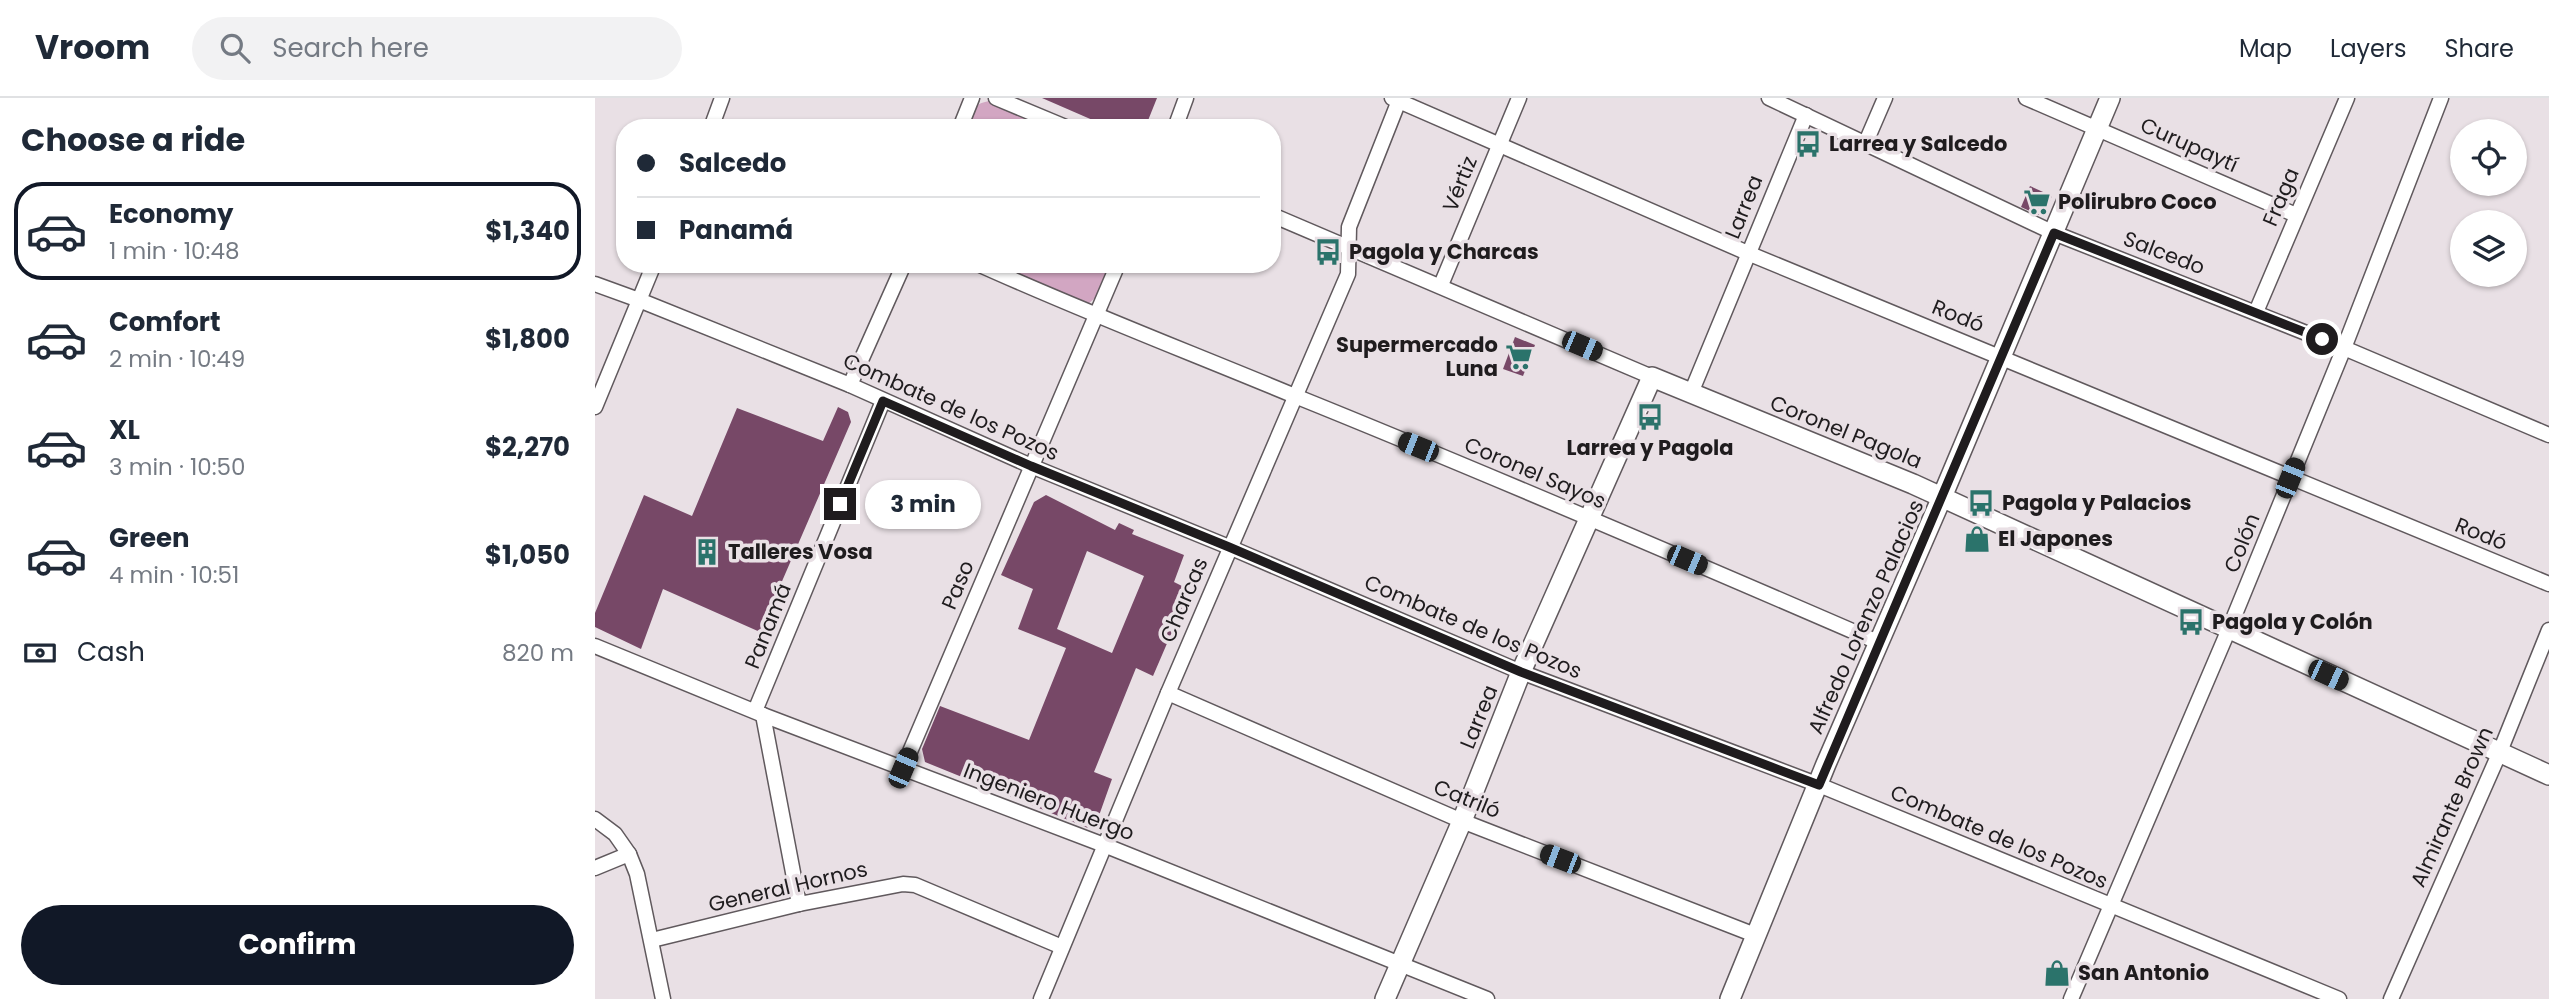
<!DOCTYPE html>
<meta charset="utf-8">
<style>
:root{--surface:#fff;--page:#f2f2f3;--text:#1f2937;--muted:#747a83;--line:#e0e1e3;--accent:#111827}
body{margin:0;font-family:Poppins,sans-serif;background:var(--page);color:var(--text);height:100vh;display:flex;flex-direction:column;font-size:26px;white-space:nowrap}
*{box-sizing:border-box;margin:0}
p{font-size:23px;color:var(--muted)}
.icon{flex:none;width:38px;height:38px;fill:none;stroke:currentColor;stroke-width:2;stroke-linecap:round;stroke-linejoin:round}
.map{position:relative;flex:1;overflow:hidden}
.panel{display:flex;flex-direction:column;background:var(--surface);width:595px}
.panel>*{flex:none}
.guide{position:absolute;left:21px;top:21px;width:665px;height:154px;border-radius:28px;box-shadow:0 2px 5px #0004;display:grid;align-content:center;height:154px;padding:0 21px;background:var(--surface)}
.buttons{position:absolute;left:1855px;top:21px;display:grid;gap:14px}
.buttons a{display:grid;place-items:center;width:77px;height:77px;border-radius:50%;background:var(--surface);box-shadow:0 2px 5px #0004;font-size:35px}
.end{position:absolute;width:32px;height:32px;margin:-16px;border:9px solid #1f1c1e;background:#fff;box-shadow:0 0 0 4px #fff}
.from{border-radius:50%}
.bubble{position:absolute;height:49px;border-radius:24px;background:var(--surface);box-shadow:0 2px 5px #0004;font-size:23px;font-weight:700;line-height:49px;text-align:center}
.car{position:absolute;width:21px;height:42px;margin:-21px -10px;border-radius:9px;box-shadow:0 0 5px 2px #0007;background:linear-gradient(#222 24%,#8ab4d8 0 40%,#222 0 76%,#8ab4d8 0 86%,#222 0)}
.guide b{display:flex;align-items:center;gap:24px;height:66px;font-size:26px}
.guide b+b{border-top:2px solid var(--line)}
.guide i{width:18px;height:18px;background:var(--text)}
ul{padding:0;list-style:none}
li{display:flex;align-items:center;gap:21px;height:98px;margin:0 14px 10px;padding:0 7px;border:4px solid transparent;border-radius:28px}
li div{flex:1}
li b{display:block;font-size:26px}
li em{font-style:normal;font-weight:700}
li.current{border-color:var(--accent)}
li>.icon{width:63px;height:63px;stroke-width:1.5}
h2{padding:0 21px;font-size:32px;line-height:84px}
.pay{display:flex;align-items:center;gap:18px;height:77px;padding:0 21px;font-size:26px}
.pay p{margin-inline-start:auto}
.primary-button{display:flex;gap:14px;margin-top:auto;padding:14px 21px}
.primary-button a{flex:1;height:80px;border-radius:42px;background:var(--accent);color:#fff;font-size:28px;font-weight:700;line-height:80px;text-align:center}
header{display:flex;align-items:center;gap:42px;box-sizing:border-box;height:98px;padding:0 35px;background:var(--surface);border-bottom:2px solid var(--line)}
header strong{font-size:33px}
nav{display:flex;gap:38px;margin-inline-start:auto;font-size:24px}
.search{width:490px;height:63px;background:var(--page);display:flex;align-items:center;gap:18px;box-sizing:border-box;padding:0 24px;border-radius:38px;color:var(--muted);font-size:26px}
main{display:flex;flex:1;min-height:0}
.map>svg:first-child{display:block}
.green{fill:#d2a6c2}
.building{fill:#774867;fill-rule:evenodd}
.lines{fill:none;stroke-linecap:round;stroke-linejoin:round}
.street-casing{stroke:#60595d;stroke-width:17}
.secondary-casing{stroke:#60595d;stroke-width:22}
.street{stroke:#fff;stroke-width:14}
.secondary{stroke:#fff;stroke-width:19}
.route{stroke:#1f1c1e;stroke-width:9}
.labels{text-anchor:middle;stroke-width:7;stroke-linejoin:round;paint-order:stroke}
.poi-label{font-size:21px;font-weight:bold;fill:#1f1c1e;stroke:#e9e0e5;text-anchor:start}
.street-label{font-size:21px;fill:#1f1c1e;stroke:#e9e0e5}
</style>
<header>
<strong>Vroom</strong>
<div class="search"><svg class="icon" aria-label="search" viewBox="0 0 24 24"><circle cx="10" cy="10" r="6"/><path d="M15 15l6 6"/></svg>Search here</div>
<nav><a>Map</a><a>Layers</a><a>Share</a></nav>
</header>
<main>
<section class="panel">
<h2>Choose a ride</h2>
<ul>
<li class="current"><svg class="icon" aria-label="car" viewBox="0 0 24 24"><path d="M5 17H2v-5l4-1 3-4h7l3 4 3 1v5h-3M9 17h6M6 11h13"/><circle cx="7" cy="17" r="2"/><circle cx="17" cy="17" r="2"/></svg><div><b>Economy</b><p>1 min · 10:48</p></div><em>$1,340</em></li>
<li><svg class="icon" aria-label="car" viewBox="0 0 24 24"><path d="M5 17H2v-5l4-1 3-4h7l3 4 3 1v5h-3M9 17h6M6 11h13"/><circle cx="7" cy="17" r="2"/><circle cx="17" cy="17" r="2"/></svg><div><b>Comfort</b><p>2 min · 10:49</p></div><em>$1,800</em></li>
<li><svg class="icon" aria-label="car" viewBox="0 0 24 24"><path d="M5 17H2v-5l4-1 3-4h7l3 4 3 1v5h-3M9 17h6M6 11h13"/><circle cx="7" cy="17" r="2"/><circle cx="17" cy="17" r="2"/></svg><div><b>XL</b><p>3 min · 10:50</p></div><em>$2,270</em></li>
<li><svg class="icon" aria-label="car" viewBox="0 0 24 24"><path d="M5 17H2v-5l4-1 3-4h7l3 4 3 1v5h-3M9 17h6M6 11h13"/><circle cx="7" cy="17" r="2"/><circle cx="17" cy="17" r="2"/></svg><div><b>Green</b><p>4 min · 10:51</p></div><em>$1,050</em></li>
</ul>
<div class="pay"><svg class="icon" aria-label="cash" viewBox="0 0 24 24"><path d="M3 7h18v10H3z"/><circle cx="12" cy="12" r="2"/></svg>Cash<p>820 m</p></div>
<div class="primary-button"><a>Confirm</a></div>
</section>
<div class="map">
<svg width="1954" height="901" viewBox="0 0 1954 901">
<rect width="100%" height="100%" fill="#e9e0e5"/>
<g class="green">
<path d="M394,3L457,30H369C375,15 377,6 394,3Z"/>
<path d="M394,166H514L500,200L493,206Z"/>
</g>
<g class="building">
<path d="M447,0H562L550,30H516Z"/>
<path d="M1435,88L1457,98L1451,112L1443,117L1426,109Z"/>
<path d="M920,239L940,247L928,278L908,271Z"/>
<path d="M243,309L253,314L256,324L165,534L68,491L46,551L0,529V515L49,397L97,418L142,310L228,343Z"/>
<path d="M451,397L520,432L524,425L539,432L537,436L589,457L579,484L595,492L558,578L541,570L499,674L517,681L501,726L493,730L330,664L327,651L345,608L434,642L471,550L423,531L438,491L406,477L439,404ZM492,453L549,478L517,555L462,531Z"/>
</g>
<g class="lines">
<defs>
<g id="street">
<path d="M401,0L473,30"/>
<path d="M797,0L1155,156L1954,486"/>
<path d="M1174,0L1459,135L1749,250L1954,337"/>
<path d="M1431,0L1701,117"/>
<path d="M116,30L127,0"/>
<path d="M365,30L377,0"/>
<path d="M580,30L591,0"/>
<path d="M1271,44L1290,0"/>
<path d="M677,117L1057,279"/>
<path d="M383,166C487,213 594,254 700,298C896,377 1091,461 1285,545"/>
<path d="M0,186L44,202L255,287L436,368L634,449L926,574L1224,687L1744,901"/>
<path d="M846,187L924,0"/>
<path d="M1661,214L1752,0"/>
<path d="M255,287L309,166"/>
<path d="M1096,295L1211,17"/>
<path d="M0,309L59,166"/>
<path d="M0,548L168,617L509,747L892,901"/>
<path d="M573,595L867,723L1160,837"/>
<path d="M160,613L288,303"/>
<path d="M168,617L204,806"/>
<path d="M308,670L523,166"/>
<path d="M0,721L20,736L34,756L42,776L68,901"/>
<path d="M0,770L34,756"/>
<path d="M57,842L204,806L308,786L320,787L467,849"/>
<path d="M446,901L573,595L753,176L754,129L805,0"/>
<path d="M1476,901L1634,531L1749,250L1846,0"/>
<path d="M1796,901L1904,656L1954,532"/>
</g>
<g id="secondary">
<path d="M790,901L867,723L926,574L1057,279L1318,386L1954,677"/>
<path d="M1135,901L1231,666L1347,399L1515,0"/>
</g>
</defs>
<use href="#street" class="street-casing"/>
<use href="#secondary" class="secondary-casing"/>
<use href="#street" class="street"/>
<use href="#secondary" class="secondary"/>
</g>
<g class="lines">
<path class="route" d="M245,406L288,303L436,368L634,449L926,574L1224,687L1459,135L1727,241"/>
</g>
<defs>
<symbol id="bus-bare" viewBox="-9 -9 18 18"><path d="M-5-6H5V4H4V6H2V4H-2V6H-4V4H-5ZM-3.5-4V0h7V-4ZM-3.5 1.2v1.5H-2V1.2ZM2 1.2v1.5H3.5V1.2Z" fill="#2b736b" stroke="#e9e0e5" stroke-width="2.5" paint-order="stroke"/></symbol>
<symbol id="supermarket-bare" viewBox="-9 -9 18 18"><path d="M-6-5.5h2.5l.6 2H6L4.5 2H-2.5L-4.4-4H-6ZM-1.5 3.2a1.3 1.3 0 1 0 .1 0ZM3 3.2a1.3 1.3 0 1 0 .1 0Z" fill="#2b736b" stroke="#e9e0e5" stroke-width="2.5" paint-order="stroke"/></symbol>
<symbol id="shop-bare" viewBox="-9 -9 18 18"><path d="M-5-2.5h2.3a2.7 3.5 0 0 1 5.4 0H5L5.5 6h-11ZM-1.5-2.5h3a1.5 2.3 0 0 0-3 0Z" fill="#2b736b" stroke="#e9e0e5" stroke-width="2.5" paint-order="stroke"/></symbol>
<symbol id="building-bare" viewBox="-9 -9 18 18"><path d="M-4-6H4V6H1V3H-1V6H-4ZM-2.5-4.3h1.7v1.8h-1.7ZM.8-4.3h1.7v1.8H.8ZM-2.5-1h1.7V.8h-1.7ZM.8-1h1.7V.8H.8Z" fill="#2b736b" stroke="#e9e0e5" stroke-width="2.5" paint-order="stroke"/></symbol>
</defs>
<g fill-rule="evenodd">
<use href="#bus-bare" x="1194" y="27" width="38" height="38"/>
<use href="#supermarket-bare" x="1423" y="85" width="38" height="38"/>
<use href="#bus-bare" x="714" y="135" width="38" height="38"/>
<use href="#supermarket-bare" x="905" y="240" width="38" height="38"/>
<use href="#bus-bare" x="1036" y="300" width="38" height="38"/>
<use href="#bus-bare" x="1367" y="386" width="38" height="38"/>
<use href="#shop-bare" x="1363" y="422" width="38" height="38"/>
<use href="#building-bare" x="93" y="435" width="38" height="38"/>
<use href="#bus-bare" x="1577" y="505" width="38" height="38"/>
<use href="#shop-bare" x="1443" y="856" width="38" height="38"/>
</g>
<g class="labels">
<g class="poi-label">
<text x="1234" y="53">Larrea y Salcedo</text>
<text x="1463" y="111">Polirubro Coco</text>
<text x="754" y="161">Pagola y Charcas</text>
<text x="903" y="254" text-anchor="end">Supermercado<tspan x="903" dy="24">Luna</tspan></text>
<text x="1055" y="357" text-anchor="middle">Larrea y Pagola</text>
<text x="1407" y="412">Pagola y Palacios</text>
<text x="1403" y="448">El Japones</text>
<text x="133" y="461">Talleres Vosa</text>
<text x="1617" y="531">Pagola y Colón</text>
<text x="1483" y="882">San Antonio</text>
</g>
<g class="street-label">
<text transform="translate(1594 47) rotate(24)" y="7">Curupaytí</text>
<text transform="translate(865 86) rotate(-68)" y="7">Vértiz</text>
<text transform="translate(1686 99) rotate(-67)" y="7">Fraga</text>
<text transform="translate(1149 109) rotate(-68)" y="7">Larrea</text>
<text transform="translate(1569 155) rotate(21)" y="7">Salcedo</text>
<text transform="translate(1363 218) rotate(22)" y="7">Rodó</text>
<text transform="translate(356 309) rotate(24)" y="7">Combate de los Pozos</text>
<text transform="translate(1251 334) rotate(22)" y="7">Coronel Pagola</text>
<text transform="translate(940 375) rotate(23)" y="7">Coronel Sayos</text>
<text transform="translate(1886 436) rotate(22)" y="7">Rodó</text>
<text transform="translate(1647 445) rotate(-68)" y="7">Colón</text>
<text transform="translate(363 487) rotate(-67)" y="7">Paso</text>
<text transform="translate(589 502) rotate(-67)" y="7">Charcas</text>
<text transform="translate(1271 519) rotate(-66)" y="7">Alfredo Lorenzo Palacios</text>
<text transform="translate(173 528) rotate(-68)" y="7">Panamá</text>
<text transform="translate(878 529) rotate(23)" y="7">Combate de los Pozos</text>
<text transform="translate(884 619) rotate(-68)" y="7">Larrea</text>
<text transform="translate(872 701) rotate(22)" y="7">Catriló</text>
<text transform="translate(454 704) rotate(21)" y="7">Ingeniero Huergo</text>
<text transform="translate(1857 709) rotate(-66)" y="7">Almirante Brown</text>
<text transform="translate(1404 739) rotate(23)" y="7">Combate de los Pozos</text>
<text transform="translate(193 789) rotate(-13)" y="7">General Hornos</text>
</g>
</g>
</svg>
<div class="buttons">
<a><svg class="icon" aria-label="locate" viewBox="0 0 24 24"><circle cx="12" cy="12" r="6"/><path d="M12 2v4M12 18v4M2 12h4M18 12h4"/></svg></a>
<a><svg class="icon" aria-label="layers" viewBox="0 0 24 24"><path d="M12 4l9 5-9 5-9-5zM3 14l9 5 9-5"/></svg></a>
</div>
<i class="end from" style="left:1727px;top:241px"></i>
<i class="end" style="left:245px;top:406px"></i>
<div class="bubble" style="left:270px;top:382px;width:116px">3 min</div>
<i class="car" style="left:987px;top:248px;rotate:113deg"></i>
<i class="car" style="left:823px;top:349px;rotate:292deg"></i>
<i class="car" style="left:1695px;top:380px;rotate:22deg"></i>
<i class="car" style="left:1092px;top:462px;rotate:113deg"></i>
<i class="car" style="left:1733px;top:577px;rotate:115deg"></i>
<i class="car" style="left:308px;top:670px;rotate:23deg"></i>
<i class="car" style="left:965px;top:761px;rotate:291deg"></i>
<div class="guide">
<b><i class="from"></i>Salcedo</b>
<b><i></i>Panamá</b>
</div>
</div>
</main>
